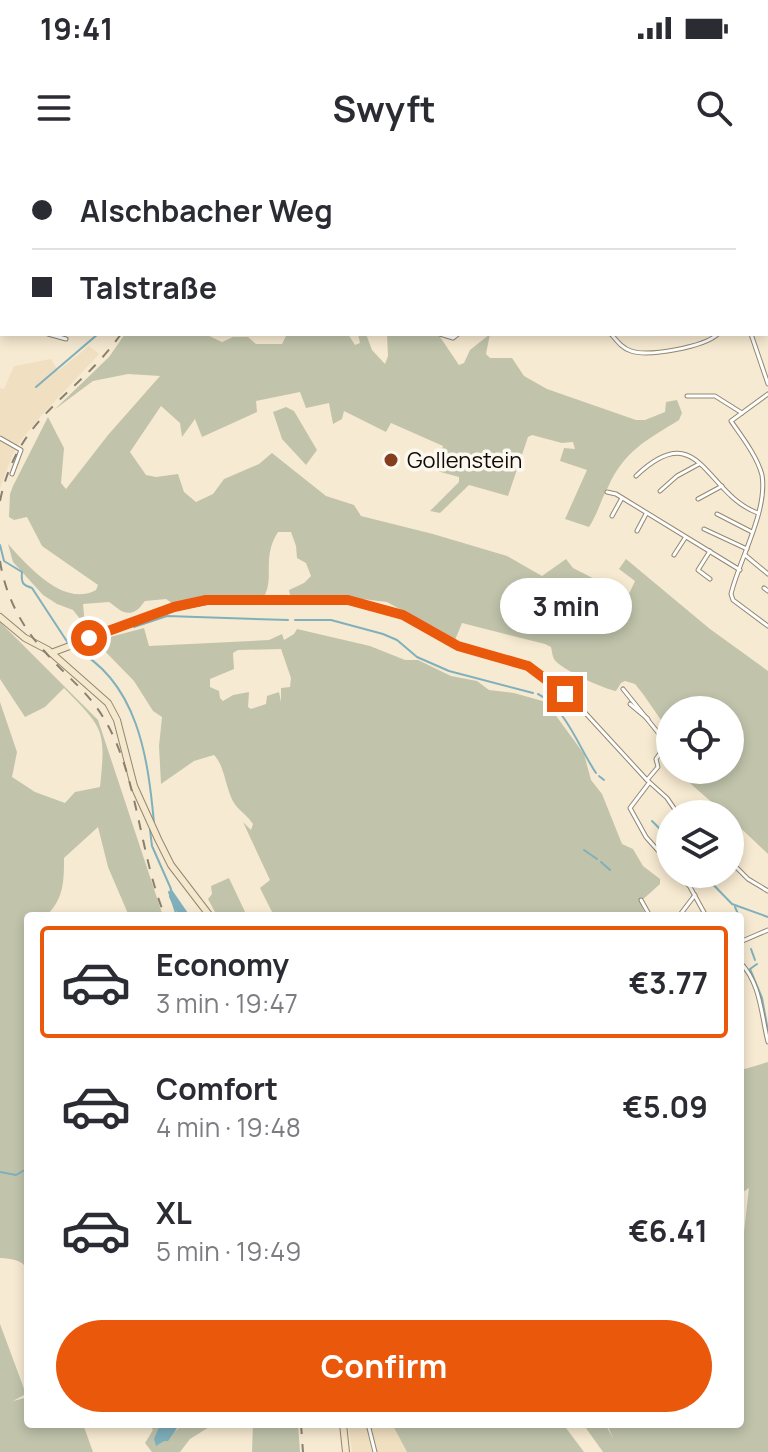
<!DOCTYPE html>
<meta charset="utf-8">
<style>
:root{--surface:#fff;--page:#f7f7f7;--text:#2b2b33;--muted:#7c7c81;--line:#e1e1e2;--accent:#ea580c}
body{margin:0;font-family:Manrope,sans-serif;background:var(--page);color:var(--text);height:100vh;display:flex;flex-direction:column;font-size:30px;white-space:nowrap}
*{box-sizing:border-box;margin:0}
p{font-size:26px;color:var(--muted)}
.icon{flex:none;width:44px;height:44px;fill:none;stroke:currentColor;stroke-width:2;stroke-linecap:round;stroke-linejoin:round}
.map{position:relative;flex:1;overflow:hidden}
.drawer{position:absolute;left:24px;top:752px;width:720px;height:516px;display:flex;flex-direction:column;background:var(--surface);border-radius:8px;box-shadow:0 4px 12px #0003}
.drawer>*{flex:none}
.guide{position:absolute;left:0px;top:0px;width:768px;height:176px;box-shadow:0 4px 12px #0003;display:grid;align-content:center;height:176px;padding:0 32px;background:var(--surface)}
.buttons{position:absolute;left:656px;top:536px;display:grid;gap:16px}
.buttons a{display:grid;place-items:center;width:88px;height:88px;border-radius:50%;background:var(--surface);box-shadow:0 4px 12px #0003;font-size:40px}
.end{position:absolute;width:36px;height:36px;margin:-18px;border:10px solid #ea580c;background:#fff;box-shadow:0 0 0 4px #fff}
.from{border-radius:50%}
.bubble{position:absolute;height:56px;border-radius:28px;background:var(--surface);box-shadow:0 4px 12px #0003;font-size:26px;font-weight:700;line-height:56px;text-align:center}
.guide b{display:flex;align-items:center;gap:28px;height:76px;font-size:30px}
.guide b+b{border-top:2px solid var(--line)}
.guide i{width:20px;height:20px;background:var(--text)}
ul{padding:14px 0 0;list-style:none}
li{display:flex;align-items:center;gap:24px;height:112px;margin:0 16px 12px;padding:0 16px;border:4px solid transparent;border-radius:8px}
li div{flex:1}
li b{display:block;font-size:30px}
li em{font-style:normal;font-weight:700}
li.active{border-color:var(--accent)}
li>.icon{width:72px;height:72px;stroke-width:1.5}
.cta{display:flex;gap:16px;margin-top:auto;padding:16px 32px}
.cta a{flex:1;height:92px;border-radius:48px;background:var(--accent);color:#fff;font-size:32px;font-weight:700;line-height:92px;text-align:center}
.status{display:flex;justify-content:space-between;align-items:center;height:56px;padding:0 40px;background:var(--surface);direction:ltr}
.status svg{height:22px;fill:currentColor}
header{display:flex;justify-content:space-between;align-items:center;height:104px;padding:0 32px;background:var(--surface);font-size:36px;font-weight:700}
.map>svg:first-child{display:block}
.built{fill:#f0e0c1}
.green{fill:#c1c4ab;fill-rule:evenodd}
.water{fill:#7fb0bc}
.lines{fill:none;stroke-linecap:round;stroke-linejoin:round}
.stream{stroke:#7fb0bc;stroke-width:2}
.street-casing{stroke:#928771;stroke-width:5}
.secondary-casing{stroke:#928771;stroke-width:8}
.street{stroke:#fff;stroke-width:3}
.secondary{stroke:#f5e8cc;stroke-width:6}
.rail{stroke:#898070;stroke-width:2;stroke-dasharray:10 10;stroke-linecap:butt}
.route{stroke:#ea580c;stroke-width:10}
.poi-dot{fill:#853e1d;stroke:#fdf8ef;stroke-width:3}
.labels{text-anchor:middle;stroke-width:7;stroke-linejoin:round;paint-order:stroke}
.poi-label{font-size:22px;fill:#0f0b04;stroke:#fdf8ef;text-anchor:start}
</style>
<div class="status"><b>19:41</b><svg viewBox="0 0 49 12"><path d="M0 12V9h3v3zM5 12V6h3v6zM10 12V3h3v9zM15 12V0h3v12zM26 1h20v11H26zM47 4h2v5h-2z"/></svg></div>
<header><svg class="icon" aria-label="menu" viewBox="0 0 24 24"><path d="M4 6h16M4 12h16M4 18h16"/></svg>Swyft<svg class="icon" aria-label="search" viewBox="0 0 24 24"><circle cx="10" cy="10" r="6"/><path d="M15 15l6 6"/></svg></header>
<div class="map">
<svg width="768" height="1292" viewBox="0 0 768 1292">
<rect width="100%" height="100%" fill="#f7ead2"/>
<g class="built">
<path d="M89,186L99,194L41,256L22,279L12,296L0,328V228L4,229L14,206L51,199L58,211Z"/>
<path d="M348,1264H392L407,1292H352Z"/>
</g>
<g class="green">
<path d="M125,174H205L222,182L233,177H248L256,184H282L287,174H348L355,185L360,183L358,174H366L372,190L385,204L388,196L387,174H438L459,205L464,203L470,190L490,174L486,194L490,198H512L524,216L547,229L636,260H645L665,252L666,242L677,240L682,253L679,260C647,280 625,290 608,327C601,340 597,355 589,367L565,359L587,310L560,301L564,288L575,289L573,282L562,283L532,275L528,277L508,336L469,325L440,353L430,351L459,322V317L437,311L443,286L391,263L386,272L344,251L342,259L333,264L329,243L306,248L300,232L256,241L257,252L202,277L195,259L182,277L180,263L161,246L130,292L146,315L156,317L178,314L184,332L196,342L213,334L224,319L259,304L272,293L326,336L354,345L361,356L433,374L507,396L542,416L566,399L573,408L628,436L635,421L619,409L626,399L710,469L768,511V694L730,658V654H725L675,610H730V550H670V573L643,534L635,524L625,521L621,523L616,531C604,529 560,509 554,499C552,495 552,491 551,487L545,484L462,463L455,480L387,442L329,435H290L289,430L304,423L311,416L306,403L297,398L296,386L291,372H278C262,397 274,415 265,435L213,436L173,444L166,439L145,441C142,444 140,448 137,450C125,458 117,447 109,442L83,444L85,465L73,450L57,444L43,435L13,402L8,384C27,405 64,448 96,430L98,425L42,386L27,357L14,360L9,357L10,334L13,326L48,257L64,288L61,323L66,329L108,275L160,216L128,214L93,221L54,250L109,197Z"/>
<path d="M286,247L294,251L317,290L306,305L282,279L273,252Z"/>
<path d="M0,462L98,560L163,756H129L108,707L98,667L64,698C64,721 64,739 46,756H28V1111C23,1099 11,1099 0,1098V542L17,592L12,617L35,632L65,643L75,632L100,627C106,569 104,569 64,528L45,547L25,557L0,519Z"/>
<path d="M144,468L149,486L269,480L282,474L284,480L294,474L297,469L370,486L405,500H418L451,516L477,521L489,530L514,533L546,542L584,594L591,620L602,634L622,684L633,689L643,706L660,719V724L640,742L646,756H274L260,728L270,720L243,662L251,670L253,664C249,658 245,655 240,650C225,637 227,608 214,595L194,601L161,624L159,586L162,557L153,551L134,521L95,481ZM281,489L291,518L290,527L281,528V542L279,532L267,536L266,544L251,549L248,547L249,532L233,535L223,541L220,538L219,531L210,527V519L234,509L233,493L238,490Z"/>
<path d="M229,718L247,756H217L208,739L212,734L211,726Z"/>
<path d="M768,902V1292H603L583,1264H605L613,1278L607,1264H740V1107L749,1028L740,1034V906L745,909Z"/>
<path d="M0,1164L26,1234L13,1241L28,1237V1264H83L93,1292H0Z"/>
<path d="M149,1264H168L164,1281L180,1267V1264H214L190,1279L180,1292H152L145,1283L153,1270Z"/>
<path d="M253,1264H298L300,1292H252Z"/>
<path d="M392,1264H563L584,1292H407Z"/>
</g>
<g class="water">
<path d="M170,727L190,756H179L169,737Z"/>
<path d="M180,1264L168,1281H164L156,1286L154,1279L160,1265Z"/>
</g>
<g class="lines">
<g class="stream">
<path d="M178,2V0"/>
<path d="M36,227L98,174"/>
<path d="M0,385L4,401L22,412C21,422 22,425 32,428L68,483"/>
<path d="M295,460H331L383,474L397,480L417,497L449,511L533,533"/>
<path d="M134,467L167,456L288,460"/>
<path d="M73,488C138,521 148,598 154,663"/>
<path d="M538,534C566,548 579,588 596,613"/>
<path d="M599,616L604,620"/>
<path d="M652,661L670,679"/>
<path d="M150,670L152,686L171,729"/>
<path d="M584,690L597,699"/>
<path d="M601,702L610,710"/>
<path d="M703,714L732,744L768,757"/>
<path d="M169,732L177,756"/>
<path d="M735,747L739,756"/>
<path d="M740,759L743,766"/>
<path d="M751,789L755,800"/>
<path d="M757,804L750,809L762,838L768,871"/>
<path d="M0,1012L16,1015L28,1008"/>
</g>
<defs>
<g id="street">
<path d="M162,0V2"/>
<path d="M477,0V2"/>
<path d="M62,2V0"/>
<path d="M65,2L67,0"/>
<path d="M99,2L101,0"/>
<path d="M209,2L210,0"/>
<path d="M243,2L249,0"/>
<path d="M712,2L713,0"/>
<path d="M724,2H752"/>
<path d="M766,4L768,5"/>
<path d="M766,155H768"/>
<path d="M0,162H2"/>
<path d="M48,174L66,179"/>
<path d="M440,174L453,178L458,174"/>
<path d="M611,174C617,181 622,188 631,191C649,197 704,187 718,174"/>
<path d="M751,174L768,224"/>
<path d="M768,234L731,261C742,277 757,296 762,315C768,351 739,400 731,434L733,440L768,466"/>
<path d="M687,236H715L742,253"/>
<path d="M0,278L21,290L12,314"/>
<path d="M636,316C700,255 705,334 758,353"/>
<path d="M660,331L677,316L699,304"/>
<path d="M607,332L616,334L740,410"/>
<path d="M698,339L722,326"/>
<path d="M717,354L752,372"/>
<path d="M612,356L622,338"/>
<path d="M704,369L747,389"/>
<path d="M637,371L646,354"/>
<path d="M710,391L698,410L710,419"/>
<path d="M674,395L685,378"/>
<path d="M745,395L768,414"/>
<path d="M764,428L768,431"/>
<path d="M427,468L458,486L521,503L540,513L578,545L647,620L667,638L678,654"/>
<path d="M623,529L664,580V588L656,599L658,607L647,620"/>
<path d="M630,544L648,559"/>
<path d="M649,623L630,648L646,677L670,704"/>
<path d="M730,701L748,719L768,731"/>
<path d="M679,714L690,727L706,756"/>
<path d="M641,740L650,756"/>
<path d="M679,756L695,735"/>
<path d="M740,782L768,770"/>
<path d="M740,802C761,824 761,854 768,882"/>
<path d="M368,1264L375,1292"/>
</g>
<g id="secondary">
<path d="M131,2L132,0"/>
<path d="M311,2L316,0"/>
<path d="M0,151L1,145"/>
<path d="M0,457L25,478L48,490L108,543L117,560L134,626L158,679L171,705L210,756"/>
<path d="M51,493L174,447L218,439L348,440L403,455L427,468"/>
<path d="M343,1264L346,1292"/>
</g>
</defs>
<use href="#street" class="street-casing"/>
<use href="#secondary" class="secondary-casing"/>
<use href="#street" class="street"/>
<use href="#secondary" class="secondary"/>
<g class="rail">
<path d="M153,0V2"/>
<path d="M0,341C18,254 76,238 121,174"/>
<path d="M0,401C5,435 22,468 46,493C65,515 88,532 103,557C138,613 139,694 165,756"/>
<path d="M301,1264L303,1292"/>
</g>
</g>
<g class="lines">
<path class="route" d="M89,478L174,447L206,440H348L403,455L458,486L528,506L565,534"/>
</g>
<circle class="poi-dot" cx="391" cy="300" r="8"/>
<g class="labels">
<g class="poi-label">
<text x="407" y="308">Gollenstein</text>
</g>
</g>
</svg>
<div class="buttons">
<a><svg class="icon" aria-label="locate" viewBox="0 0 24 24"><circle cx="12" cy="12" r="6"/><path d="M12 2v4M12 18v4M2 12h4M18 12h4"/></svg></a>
<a><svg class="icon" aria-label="layers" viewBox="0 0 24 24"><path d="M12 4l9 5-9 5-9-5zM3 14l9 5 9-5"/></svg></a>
</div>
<i class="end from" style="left:89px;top:478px"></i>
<i class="end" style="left:565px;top:534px"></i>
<div class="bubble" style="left:500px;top:418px;width:132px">3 min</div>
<div class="guide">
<b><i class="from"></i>Alschbacher Weg</b>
<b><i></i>Talstraße</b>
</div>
<section class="drawer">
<ul>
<li class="active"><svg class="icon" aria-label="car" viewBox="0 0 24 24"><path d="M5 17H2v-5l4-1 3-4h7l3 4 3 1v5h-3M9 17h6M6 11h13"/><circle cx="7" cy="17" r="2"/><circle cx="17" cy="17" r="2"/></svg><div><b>Economy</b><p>3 min · 19:47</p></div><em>€3.77</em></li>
<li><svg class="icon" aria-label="car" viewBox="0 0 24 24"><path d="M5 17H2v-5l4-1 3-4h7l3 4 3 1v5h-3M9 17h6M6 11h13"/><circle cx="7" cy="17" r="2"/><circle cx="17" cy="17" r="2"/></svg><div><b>Comfort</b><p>4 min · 19:48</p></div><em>€5.09</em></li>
<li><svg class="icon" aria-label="car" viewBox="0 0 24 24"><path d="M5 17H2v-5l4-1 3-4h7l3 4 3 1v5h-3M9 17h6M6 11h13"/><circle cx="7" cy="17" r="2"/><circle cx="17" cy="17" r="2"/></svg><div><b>XL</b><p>5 min · 19:49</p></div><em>€6.41</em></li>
</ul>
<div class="cta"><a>Confirm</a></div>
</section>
</div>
